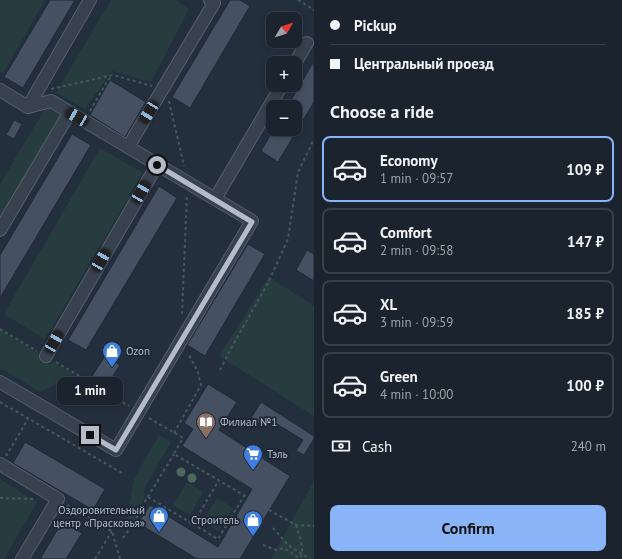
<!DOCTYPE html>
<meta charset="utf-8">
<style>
:root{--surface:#1b232e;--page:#242b36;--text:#f1f3f6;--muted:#a0a4aa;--line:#39404a;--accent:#8ab4f8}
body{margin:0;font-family:"PT Sans",sans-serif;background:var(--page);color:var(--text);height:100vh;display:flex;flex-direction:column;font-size:15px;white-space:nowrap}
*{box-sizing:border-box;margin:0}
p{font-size:13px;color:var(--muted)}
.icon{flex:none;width:22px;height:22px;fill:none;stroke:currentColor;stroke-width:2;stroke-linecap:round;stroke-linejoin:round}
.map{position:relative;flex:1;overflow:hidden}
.panel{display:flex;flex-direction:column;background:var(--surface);width:308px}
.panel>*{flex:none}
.banner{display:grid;align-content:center;height:88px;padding:0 16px;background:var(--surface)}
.needle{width:26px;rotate:51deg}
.tools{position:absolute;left:266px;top:12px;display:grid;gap:8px}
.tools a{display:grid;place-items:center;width:36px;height:36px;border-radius:8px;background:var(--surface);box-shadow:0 2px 6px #0003,0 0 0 1px var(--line);font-size:20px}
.end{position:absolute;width:18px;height:18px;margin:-9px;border:5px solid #b4bcc9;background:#111;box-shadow:0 0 0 2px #111}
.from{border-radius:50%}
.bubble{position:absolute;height:28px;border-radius:8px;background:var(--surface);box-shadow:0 2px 6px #0003,0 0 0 1px var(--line);font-size:13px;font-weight:700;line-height:28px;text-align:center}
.car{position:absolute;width:12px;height:24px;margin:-12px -6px;border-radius:5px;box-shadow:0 0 3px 1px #0007;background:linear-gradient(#222 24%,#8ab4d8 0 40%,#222 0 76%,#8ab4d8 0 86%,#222 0)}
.banner b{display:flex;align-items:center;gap:14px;height:38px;font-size:15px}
.banner b+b{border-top:1px solid var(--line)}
.banner i{width:10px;height:10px;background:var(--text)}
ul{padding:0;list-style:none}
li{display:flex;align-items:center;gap:12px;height:66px;margin:0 8px 6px;padding:0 8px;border:2px solid var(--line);border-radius:8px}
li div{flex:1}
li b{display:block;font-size:15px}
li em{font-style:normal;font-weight:700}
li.current{border-color:var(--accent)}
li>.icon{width:36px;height:36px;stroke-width:1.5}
h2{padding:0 16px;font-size:18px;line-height:48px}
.pay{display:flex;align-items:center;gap:10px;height:44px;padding:0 16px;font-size:15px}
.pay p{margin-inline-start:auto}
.primary-button{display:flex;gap:8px;margin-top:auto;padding:8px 16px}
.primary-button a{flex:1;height:46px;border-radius:8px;background:var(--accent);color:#111;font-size:16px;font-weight:700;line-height:46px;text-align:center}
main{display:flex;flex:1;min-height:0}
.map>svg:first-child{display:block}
.green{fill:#263c3f}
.building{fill:#455162;stroke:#1f2835}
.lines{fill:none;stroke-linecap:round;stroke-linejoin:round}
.minor-casing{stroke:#565f6c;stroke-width:14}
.path{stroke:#44595c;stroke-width:2;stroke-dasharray:3 3;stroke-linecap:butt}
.minor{stroke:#38414e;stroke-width:12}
.tree{fill:#4b6a5d}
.route{stroke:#b4bcc9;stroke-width:5}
.labels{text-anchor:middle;stroke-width:3.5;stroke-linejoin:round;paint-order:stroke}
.poi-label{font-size:11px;fill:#b4bcc9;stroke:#1d2633;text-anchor:start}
</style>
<main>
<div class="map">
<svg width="314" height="559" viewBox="0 0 314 559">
<rect width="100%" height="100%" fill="#242f3e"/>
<g class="green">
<path d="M0,0H45L3,73L0,72Z"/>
<path d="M111,0H175L189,9L151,82L112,71L85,109L56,93Z"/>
<path d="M46,107L62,116L0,221V184Z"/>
<path d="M100,148L143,173L45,339L4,314Z"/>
<path d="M269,277L314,306V416L219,356Z"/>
<path d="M0,330L74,374L41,392L0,368Z"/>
<path d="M159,435L171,442L146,485L141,512L133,522L127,519L134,479Z"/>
<path d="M0,479L37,502L4,559H0Z"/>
<path d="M314,481V559H271Z"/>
<path d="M187,482L203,492L190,515L173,505Z"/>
<path d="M217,498L233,508L219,531L203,521Z"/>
</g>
<g class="building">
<path d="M50,0H75L23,88L4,77Z"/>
<path d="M230,0H240L250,6L190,108L172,97Z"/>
<path d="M314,61V102L278,162L261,151L274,129H295V107H287Z"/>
<path d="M110,80L146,102L125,137L90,115Z"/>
<path d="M14,120L22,124L14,139L6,135Z"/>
<path d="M72,134L91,145L0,298V255Z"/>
<path d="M159,186L177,198L86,350L68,340Z"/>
<path d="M248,244L265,254L205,356L187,345Z"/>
<path d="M307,250L314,254V281L296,270Z"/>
<path d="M105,356L120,365L107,385L92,376Z"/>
<path d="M208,384L237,402L219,430L290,476L240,559H197L138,523L150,505L218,547L252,489L182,446L193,429L184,423Z"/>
<path d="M261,402L314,436V439L304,455L296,451L303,440L267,418L263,426L251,418Z"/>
<path d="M25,442L105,489L93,510L13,463Z"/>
<path d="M62,522L82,533L66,559H40Z"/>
</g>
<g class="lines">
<defs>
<g id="minor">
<path d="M295,63L307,43"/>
<path d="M0,90L28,107L51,101L252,221L116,450L0,382"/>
<path d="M28,107L90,0"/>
<path d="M128,147L214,3L210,0"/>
<path d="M215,199L282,85"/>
<path d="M0,230L70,112"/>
<path d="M46,356L157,165"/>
<path d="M0,464L58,499L22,559"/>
</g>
</defs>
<use href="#minor" class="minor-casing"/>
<g class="path">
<path d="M298,0L314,10"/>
<path d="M51,89L113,75L152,86"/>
<path d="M169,101L184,166"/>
<path d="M90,111L108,80L112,76"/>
<path d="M182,314L187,194"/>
<path d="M0,329L37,351"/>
<path d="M56,362L129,406"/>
<path d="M220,370L233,345L268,283L288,239L298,172L314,139"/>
<path d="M0,402L122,473"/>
<path d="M149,418L183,438L174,454L247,497"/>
<path d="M174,433L201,385L198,372L188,353"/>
<path d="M6,456L28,419"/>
<path d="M148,497L193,524L219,480"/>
<path d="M0,498L35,499"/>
<path d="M67,505L112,531L120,559"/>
<path d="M269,510L296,525L314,526"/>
<path d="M193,524L218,539L244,496"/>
<path d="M296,525C299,536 305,549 300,559"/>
<path d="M273,528L288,545L310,559"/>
<path d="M123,538L135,521L144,503L174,454"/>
<path d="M263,545L276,550L284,548L300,559"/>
<path d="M95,559L112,531"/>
</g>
<use href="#minor" class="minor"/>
</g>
<g class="tree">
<circle cx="181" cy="472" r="4.5"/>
<circle cx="192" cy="478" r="4.5"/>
</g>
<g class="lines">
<path class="route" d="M90,435L116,450L252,222L157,165"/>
</g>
<defs>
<symbol id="shop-pin" viewBox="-11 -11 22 30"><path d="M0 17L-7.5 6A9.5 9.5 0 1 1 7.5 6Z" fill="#3f7fe0" stroke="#1d2633"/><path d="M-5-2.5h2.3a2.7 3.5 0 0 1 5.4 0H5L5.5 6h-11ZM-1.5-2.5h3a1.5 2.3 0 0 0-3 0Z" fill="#fff"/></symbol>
<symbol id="library-pin" viewBox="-11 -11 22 30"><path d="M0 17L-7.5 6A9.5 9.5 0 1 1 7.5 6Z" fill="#8d6e63" stroke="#1d2633"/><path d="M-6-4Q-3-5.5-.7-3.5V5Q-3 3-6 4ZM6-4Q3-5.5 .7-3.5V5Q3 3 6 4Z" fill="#fff"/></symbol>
<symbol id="supermarket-pin" viewBox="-11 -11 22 30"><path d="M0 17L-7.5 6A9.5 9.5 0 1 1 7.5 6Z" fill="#3f7fe0" stroke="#1d2633"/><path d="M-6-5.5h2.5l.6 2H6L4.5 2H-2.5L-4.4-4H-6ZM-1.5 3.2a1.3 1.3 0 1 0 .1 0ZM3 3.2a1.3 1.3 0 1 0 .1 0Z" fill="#fff"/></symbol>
</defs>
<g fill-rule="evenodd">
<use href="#shop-pin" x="101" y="340" width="22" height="30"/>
<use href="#library-pin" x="195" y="411" width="22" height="30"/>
<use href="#supermarket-pin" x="242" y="443" width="22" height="30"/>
<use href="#shop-pin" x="148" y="505" width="22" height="30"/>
<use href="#shop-pin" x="242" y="509" width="22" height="30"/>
</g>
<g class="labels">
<g class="poi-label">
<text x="126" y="355">Ozon</text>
<text x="220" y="426">Филиал №1</text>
<text x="267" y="458">Тэль</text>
<text x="145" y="514" text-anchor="end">Оздоровительный<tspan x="145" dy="13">центр «Прасковья»</tspan></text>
<text x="239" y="524" text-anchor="end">Строитель</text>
</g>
</g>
</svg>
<div class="tools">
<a><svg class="needle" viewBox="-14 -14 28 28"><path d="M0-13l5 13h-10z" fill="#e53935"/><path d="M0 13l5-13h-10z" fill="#a0a4aa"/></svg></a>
<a>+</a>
<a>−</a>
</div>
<i class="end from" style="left:157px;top:165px"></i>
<i class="end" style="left:90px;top:435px"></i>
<div class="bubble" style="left:57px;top:377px;width:66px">1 min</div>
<i class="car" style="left:149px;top:112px;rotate:211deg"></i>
<i class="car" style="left:77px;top:117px;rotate:300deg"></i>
<i class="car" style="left:141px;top:192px;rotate:30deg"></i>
<i class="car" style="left:101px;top:260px;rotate:30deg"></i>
<i class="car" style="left:54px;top:342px;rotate:30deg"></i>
</div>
<section class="panel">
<div class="banner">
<b><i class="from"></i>Pickup</b>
<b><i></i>Центральный проезд</b>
</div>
<h2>Choose a ride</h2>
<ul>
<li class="current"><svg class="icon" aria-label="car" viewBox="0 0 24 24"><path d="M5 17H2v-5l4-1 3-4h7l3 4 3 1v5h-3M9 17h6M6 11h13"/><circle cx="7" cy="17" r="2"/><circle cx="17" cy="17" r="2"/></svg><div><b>Economy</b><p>1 min · 09:57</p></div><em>109 ₽</em></li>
<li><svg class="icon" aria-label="car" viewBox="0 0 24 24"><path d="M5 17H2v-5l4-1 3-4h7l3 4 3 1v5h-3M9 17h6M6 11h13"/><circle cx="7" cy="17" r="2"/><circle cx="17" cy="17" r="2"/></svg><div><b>Comfort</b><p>2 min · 09:58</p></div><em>147 ₽</em></li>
<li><svg class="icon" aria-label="car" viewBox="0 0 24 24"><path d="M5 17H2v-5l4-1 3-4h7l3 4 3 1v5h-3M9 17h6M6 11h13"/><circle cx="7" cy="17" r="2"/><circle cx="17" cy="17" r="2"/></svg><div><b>XL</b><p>3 min · 09:59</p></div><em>185 ₽</em></li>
<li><svg class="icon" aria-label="car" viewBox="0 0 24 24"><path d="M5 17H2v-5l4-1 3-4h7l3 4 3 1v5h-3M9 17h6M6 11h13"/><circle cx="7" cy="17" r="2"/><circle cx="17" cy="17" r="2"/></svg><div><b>Green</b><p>4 min · 10:00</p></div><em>100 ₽</em></li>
</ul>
<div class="pay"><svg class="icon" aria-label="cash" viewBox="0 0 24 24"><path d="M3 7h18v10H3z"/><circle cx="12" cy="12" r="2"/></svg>Cash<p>240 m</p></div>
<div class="primary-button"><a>Confirm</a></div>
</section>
</main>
